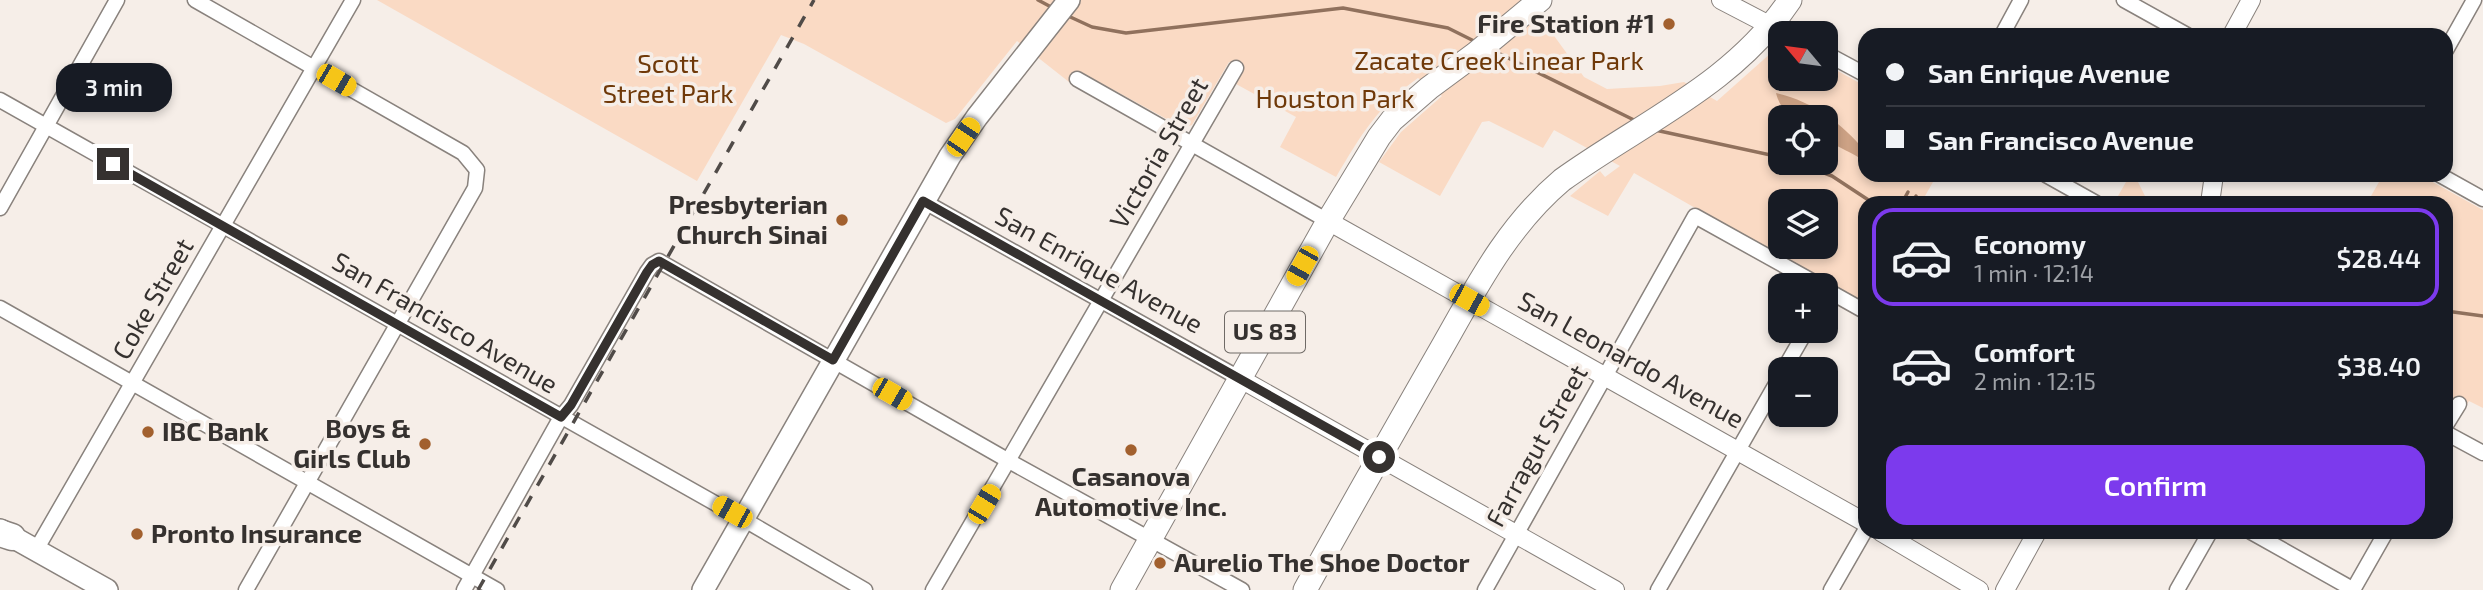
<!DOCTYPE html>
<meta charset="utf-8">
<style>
:root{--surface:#171b24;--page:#20242c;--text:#f1f3f6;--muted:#9ea1a6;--line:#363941;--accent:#7c3aed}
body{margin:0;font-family:"Exo 2",sans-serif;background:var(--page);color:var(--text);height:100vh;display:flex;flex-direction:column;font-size:26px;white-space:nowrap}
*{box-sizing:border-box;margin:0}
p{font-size:23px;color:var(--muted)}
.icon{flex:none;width:38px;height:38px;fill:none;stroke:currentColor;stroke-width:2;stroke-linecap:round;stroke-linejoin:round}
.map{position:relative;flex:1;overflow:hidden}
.details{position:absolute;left:1858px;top:196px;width:595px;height:343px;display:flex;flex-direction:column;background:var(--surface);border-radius:21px;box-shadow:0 4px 10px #0003}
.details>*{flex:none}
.banner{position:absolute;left:1858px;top:28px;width:595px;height:154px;border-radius:21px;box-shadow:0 4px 10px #0003;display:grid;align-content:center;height:154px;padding:0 28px;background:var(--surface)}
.needle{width:46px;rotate:299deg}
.controls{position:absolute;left:1768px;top:21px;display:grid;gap:14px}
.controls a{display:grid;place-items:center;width:70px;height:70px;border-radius:14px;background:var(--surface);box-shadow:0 4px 10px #0003;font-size:35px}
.end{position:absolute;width:32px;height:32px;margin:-16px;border:9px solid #35312f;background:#fff;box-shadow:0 0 0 4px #fff}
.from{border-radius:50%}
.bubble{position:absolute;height:49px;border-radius:21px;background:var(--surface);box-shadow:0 4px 10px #0003;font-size:23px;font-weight:600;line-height:49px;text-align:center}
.car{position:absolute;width:21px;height:42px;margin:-21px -10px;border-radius:9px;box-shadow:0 0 5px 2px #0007;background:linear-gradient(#f5c518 24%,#345 0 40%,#f5c518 0 76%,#345 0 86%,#f5c518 0)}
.banner b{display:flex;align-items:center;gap:24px;height:66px;font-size:26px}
.banner b+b{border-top:2px solid var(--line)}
.banner i{width:18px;height:18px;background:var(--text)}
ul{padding:12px 0 0;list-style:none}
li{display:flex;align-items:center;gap:21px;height:98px;margin:0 14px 10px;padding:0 14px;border:4px solid transparent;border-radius:21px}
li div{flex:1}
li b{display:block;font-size:26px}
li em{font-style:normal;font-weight:600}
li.current{border-color:var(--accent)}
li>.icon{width:63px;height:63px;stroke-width:1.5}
.cta{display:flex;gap:14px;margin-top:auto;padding:14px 28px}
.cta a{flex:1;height:80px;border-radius:21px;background:var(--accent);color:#fff;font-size:28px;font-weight:600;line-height:80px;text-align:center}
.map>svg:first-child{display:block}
.green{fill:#fadac4;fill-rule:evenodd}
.forest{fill:#cda285}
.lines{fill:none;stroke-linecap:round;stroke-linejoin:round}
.stream{stroke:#90715d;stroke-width:3.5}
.minor-casing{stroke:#89827d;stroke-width:17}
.tertiary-casing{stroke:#89827d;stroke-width:20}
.secondary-casing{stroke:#89827d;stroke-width:24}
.primary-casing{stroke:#89827d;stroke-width:25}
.motorway-casing{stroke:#89827d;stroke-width:29}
.minor{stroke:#fff;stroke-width:14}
.tertiary{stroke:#fff;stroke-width:18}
.secondary{stroke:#fff;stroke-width:21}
.primary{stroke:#fff;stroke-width:23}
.motorway{stroke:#fff;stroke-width:26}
.rail{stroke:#504b48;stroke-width:3.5;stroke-dasharray:12 12;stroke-linecap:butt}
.route{stroke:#35312f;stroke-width:9}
.poi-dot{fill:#a2602e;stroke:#f6eee8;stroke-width:2.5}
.labels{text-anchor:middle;stroke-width:7;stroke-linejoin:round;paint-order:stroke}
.shield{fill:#f6eee8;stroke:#6f6a66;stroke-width:2}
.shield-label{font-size:24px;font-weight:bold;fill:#35312f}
.poi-label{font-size:26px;font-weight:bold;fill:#35312f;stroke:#f6eee8;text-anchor:end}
.park-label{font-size:26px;fill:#6f3909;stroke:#f6eee8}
.street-label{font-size:26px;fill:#35312f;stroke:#f6eee8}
</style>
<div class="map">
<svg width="2483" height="590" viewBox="0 0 2483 590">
<rect width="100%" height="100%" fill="#f6eee8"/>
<g class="green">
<path d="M377,0H1528L1584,77L1607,89L1660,86L1684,82L1717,101L1780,45V79H1825V64L1865,86L1866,175H1937L1921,203H1866L1865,305L1634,173L1608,216L1570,196L1600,171L1605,177L1620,166L1554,130L1543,148L1489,121L1482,122L1440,196L1379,162L1401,132L1442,96L1418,78C1377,107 1361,135 1336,177L1280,147L1296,117L1236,84L1244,70L1229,62L1192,125L1183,128L1079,71L1069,82L1017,41L955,119L946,123L804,44L781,35L697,181ZM1780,117H1825V163H1780ZM1780,201H1825V247H1780Z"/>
<path d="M2130,175H2139L2137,180L2146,198L2159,203H2114Z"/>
<path d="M2383,175H2420L2483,210V408L2469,401L2465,407L2455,401L2447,416L2446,203H2367Z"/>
</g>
<path class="forest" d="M1776,93C1812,101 1842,123 1865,151V162C1853,152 1838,148 1825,139V117C1802,117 1783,120 1776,93Z"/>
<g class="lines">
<g class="stream">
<path d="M1038,0L1053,8"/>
<path d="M1066,15L1092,27L1126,33L1343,8L1448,28L1476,42"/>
<path d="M1492,50L1636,121"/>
<path d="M1655,130L1780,157"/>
<path d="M1799,163L1832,176L1873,203"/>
<path d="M1902,203L1908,192"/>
<path d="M1912,203L1916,196"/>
<path d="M2446,311L2483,316"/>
</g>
<defs>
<g id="minor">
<path d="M195,0L463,153L477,170L475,188L246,590"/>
<path d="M2124,0L2187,35"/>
<path d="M1771,26L1789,33"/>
<path d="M2002,35L2021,0"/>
<path d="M2446,50L2474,0"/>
<path d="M1825,53L1866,75"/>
<path d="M1077,79L1328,221"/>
<path d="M0,100L743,519L865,590"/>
<path d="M2046,175L2096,203"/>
<path d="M2440,175L2483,199"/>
<path d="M923,201L1239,378"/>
<path d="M0,208L117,0"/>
<path d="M1825,289L1866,312"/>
<path d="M0,308L497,590"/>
<path d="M1784,369L1806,331"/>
<path d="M2446,425L2459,404"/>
<path d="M2446,433L2483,453"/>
<path d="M2251,532L2354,590"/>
<path d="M36,550L353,0"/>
<path d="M464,590L561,417L571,405L647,272L652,265L659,261L1009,461L1242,590"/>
<path d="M933,590L1236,68"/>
<path d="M1485,590L1695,216L1819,285"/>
<path d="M1658,590L1780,377"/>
<path d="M1831,590L1866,529"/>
<path d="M2177,590L2210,532"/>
<path d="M2353,590L2386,532"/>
</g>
<g id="tertiary">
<path d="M1721,0L1771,26"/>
<path d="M2232,35L2251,0"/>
<path d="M2210,203L2214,175"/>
<path d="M1328,221L1866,523"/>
<path d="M1239,378L1615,590"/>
<path d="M1881,532L1979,590"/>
<path d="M2005,590L2037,532"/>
</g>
<g id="secondary">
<path d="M0,530L107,590"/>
<path d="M703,590L950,156L977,117L1069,0"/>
</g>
<g id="primary">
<path d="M1122,590L1328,221L1379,137L1392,120L1429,88L1475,54L1540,0"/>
<path d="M1305,590C1348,512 1392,435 1436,358C1473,294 1504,229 1562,180C1641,123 1734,84 1790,0"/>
</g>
<path id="motorway" d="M0,533L12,537"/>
</defs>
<use href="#minor" class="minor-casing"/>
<use href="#tertiary" class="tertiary-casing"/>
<use href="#secondary" class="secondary-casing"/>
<use href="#primary" class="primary-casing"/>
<use href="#motorway" class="motorway-casing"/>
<use href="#minor" class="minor"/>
<use href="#tertiary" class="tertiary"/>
<use href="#secondary" class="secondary"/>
<use href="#primary" class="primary"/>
<use href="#motorway" class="motorway"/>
<path class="rail" d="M478,590L814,0"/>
</g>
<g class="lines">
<path class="route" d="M113,164L561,417L571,405L647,272L652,265L659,261L833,360L923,201L1379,457"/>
</g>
<g class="poi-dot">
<circle cx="1669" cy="24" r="7"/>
<circle cx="842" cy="220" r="7"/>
<circle cx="148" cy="432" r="7"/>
<circle cx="425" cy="444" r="7"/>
<circle cx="1131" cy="450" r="7"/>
<circle cx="137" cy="534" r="7"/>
<circle cx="1160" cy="563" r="7"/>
</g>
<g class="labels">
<rect class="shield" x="1225" y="311.5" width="80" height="41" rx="5"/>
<g class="shield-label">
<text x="1265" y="340">US 83</text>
</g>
<g class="poi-label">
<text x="1655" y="33">Fire Station #1</text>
<text x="828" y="214">Presbyterian<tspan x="828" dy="30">Church Sinai</tspan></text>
<text x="411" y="438">Boys &amp;<tspan x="411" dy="30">Girls Club</tspan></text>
<text x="162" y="441" text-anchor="start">IBC Bank</text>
<text x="1131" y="486" text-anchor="middle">Casanova<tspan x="1131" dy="30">Automotive Inc.</tspan></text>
<text x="151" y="543" text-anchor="start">Pronto Insurance</text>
<text x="1174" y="572" text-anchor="start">Aurelio The Shoe Doctor</text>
</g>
<g class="park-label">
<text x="1499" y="70">Zacate Creek Linear Park</text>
<text x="668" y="73">Scott<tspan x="668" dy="30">Street Park</tspan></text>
<text x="1335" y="108">Houston Park</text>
</g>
<g class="street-label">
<text transform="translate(1159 153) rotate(-60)" y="9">Victoria Street</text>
<text transform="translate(1099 270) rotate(29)" y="9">San Enrique Avenue</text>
<text transform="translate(153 299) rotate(-60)" y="9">Coke Street</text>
<text transform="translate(445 323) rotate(30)" y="9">San Francisco Avenue</text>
<text transform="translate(1631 360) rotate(29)" y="9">San Leonardo Avenue</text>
<text transform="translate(1537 446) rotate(-61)" y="9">Farragut Street</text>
</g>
</g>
</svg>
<div class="controls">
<a><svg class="needle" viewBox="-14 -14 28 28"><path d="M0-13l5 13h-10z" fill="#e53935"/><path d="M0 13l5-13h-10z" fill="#9ea1a6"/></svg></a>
<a><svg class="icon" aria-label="locate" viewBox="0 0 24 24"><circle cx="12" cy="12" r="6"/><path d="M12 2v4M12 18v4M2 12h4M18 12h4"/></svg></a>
<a><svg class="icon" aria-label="layers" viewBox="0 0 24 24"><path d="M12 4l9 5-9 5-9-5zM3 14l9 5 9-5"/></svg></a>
<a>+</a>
<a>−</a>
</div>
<i class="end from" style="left:1379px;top:457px"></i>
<i class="end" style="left:113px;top:164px"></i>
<div class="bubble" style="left:56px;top:63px;width:116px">3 min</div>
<i class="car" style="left:336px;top:80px;rotate:120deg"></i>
<i class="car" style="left:963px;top:137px;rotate:34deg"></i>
<i class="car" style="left:1302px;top:266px;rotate:209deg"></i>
<i class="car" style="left:1469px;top:300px;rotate:119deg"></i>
<i class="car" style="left:892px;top:394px;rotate:120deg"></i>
<i class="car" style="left:984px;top:504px;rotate:31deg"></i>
<i class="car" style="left:732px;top:512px;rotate:299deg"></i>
<div class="banner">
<b><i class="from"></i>San Enrique Avenue</b>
<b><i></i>San Francisco Avenue</b>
</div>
<section class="details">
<ul>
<li class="current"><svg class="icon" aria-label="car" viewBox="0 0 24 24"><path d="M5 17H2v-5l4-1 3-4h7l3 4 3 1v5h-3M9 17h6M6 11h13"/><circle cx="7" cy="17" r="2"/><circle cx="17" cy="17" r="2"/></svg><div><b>Economy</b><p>1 min · 12:14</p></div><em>$28.44</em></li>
<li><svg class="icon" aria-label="car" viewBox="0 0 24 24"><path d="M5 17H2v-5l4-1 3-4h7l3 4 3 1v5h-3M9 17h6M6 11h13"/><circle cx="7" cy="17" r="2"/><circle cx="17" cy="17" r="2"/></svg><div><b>Comfort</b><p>2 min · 12:15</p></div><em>$38.40</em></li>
</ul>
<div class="cta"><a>Confirm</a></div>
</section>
</div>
